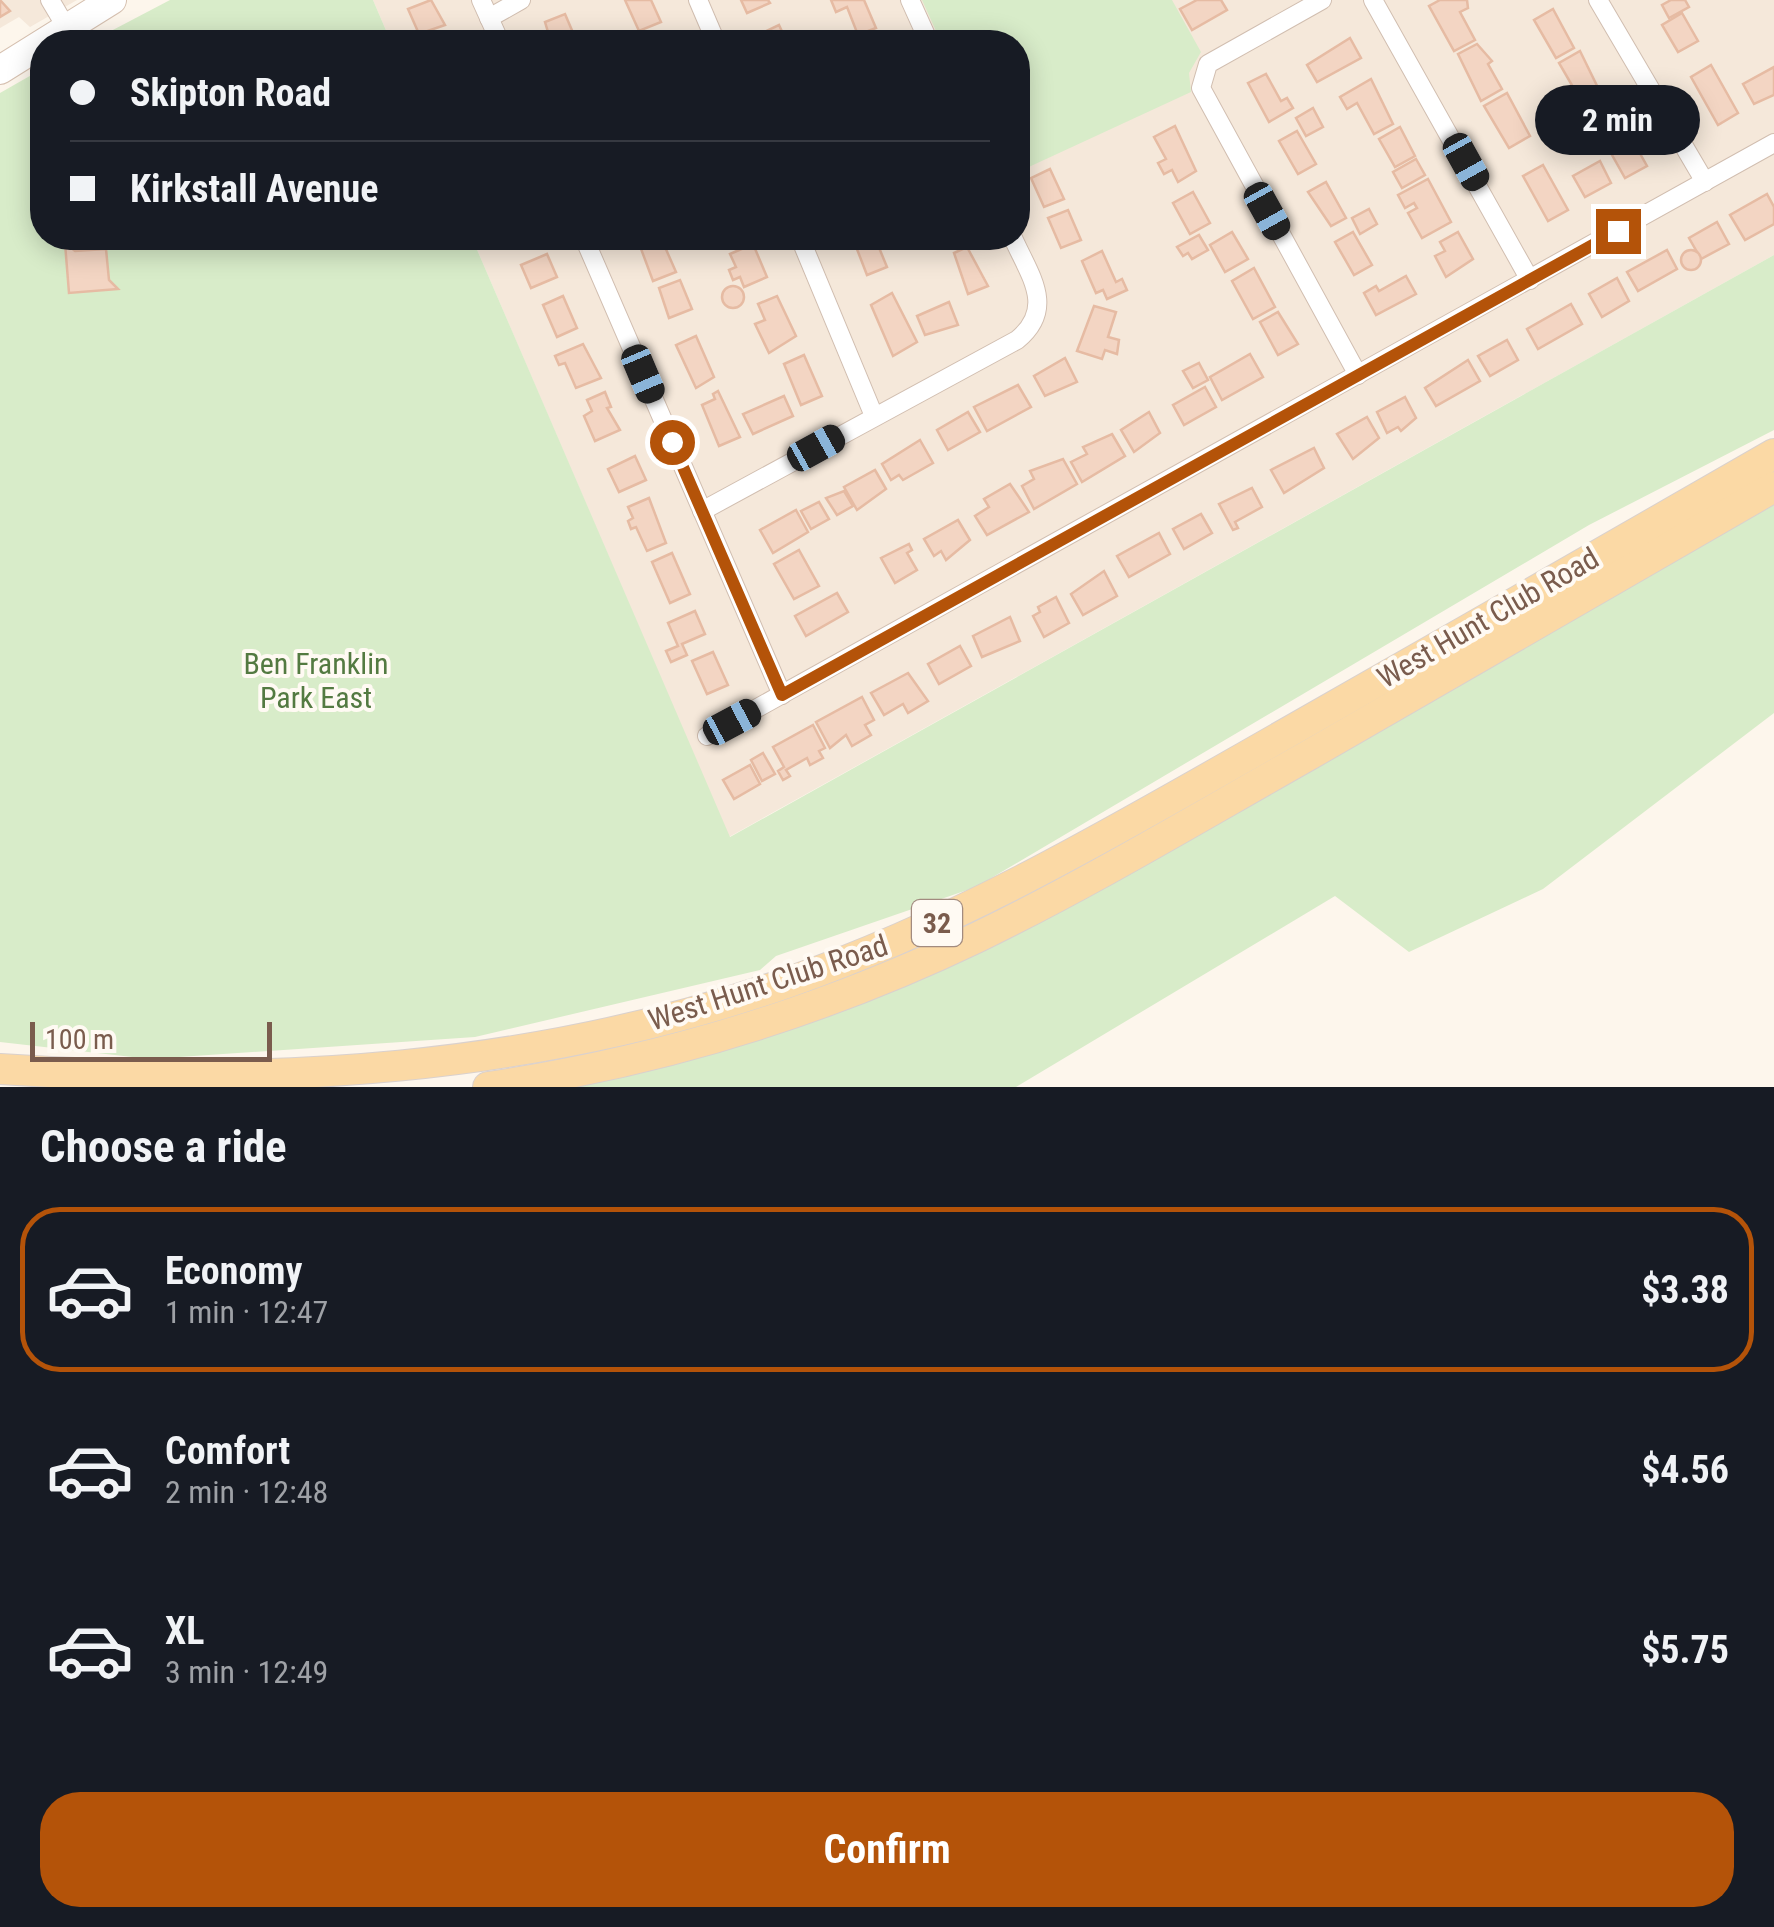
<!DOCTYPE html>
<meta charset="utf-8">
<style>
:root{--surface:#171b24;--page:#242831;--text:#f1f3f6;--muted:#9ea1a6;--line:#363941;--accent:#b45309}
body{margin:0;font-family:"Roboto Condensed",sans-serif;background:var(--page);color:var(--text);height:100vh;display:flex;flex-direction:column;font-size:38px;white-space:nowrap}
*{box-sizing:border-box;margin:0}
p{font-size:32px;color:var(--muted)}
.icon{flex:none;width:55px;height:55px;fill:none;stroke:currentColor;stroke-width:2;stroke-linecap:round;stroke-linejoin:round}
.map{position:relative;height:1087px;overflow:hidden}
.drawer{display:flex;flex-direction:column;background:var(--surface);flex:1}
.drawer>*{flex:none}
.top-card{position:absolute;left:30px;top:30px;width:1000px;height:220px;border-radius:40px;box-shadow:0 5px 25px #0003;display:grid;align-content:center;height:220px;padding:0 40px;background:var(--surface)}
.scale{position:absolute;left:30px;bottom:25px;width:242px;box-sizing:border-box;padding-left:10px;border:5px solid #7a5c4d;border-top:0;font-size:28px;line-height:35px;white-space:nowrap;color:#7a5c4d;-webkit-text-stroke:8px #fffaf3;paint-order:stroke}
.end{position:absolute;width:45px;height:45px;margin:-22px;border:12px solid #b45309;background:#fff;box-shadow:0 0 0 5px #fff}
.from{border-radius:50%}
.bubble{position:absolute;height:70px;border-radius:35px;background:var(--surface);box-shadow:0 5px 25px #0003;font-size:32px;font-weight:700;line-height:70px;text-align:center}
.car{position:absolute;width:30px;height:60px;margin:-30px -15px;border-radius:12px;box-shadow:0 0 8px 2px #0007;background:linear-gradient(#222 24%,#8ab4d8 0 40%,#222 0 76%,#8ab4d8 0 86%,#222 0)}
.top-card b{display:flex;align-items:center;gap:35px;height:95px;font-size:38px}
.top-card b+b{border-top:2px solid var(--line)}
.top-card i{width:25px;height:25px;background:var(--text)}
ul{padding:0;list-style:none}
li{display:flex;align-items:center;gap:30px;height:165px;margin:0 20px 15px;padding:0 20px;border:5px solid transparent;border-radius:40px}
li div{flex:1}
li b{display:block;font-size:38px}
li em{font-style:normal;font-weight:700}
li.on{border-color:var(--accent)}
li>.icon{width:90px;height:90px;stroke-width:1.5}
h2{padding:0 40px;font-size:45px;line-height:120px}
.button{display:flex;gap:20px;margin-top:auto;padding:20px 40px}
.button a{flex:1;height:115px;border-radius:40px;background:var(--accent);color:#fff;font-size:40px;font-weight:700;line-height:115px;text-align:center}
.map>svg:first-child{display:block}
.residential{fill:#f5e8da}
.green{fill:#d8ecc9}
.building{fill:#f3d5c3;stroke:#e6bba3;stroke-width:2.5}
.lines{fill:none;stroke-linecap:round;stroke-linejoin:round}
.street-casing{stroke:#d1beb0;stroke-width:20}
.secondary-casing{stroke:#d6c0b0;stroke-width:30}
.primary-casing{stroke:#dad1cd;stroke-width:32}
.street{stroke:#fff;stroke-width:18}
.secondary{stroke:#fff;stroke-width:28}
.primary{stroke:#fbd9a5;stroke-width:30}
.route{stroke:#b45309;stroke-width:12}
.labels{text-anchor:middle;stroke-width:8;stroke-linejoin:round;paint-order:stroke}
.shield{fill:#fffaf3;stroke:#a28b7f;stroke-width:2.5}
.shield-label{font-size:28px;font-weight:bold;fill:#7a5c4d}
.street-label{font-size:30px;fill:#7a5c4d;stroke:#fffaf3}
.park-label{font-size:30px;fill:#537a41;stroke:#fffaf3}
</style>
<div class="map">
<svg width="1774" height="1087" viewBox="0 0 1774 1087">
<rect width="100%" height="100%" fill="#fdf6ec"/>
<g class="residential">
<path d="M0,0H77L30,27L19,17L0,28Z"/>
<path d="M373,0H1774V255L729,837L472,238H1018V42H391Z"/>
</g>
<g class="green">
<path d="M170,0H373L391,42H90Z"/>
<path d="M922,0H1172L1201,52L1189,73L1191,92L1018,172V42H941Z"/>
<path d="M42,69V238H472L730,837L1774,255V430L1589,525L976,887L776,956L760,970L475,1037L150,1059L0,1042V93Z"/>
<path d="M1774,505V713L1543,889L1409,952L1335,896L1016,1087H560L829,1013L1452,686Z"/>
</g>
<g class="building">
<path d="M0,0L10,11L0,17Z"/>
<path d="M431,0L445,25L419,34L408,9Z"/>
<path d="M625,0H651L661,22L639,31Z"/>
<path d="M741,0H768L770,3L747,13Z"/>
<path d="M831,0H864L876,28L858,35L847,7L836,12Z"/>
<path d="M1197,0H1221L1227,10L1192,30L1180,9Z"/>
<path d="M1440,0H1467L1468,8L1460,12L1475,40L1454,51L1429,6Z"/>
<path d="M1671,0H1685L1689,7L1669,18L1662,5Z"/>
<path d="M1553,9L1574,48L1556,58L1534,20Z"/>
<path d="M1682,13L1698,41L1678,52L1662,25Z"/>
<path d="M565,14L577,42H551L545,22Z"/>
<path d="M779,25L785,38L793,34L796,42H764L760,34Z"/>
<path d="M1350,38L1361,58L1317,82L1307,65Z"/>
<path d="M1477,44L1492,61L1488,64L1502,89L1481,101L1458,54Z"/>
<path d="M1580,51L1602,96L1584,106L1559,63Z"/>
<path d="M1711,65L1738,113L1718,125L1691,77Z"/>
<path d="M1774,67V95L1754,104L1743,84Z"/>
<path d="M1266,74L1281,101L1287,98L1293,108L1269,122L1248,83Z"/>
<path d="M1371,79L1393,124L1374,134L1357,103L1347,109L1340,97Z"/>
<path d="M1507,93L1530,136L1509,148L1484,106Z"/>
<path d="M1313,108L1323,127L1306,136L1296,118Z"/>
<path d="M1620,118L1647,166L1625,178L1598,130Z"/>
<path d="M1175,126L1196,171L1178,182L1172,170L1164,174L1158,163L1166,159L1154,137Z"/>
<path d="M1400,127L1415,156L1395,167L1379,139Z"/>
<path d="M1297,131L1316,164L1298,174L1279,141Z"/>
<path d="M1416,159L1425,175L1402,188L1393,172Z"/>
<path d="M1600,161L1611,183L1585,197L1573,176Z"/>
<path d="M1543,165L1568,210L1548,221L1523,176Z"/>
<path d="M1050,169L1064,199L1044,207L1031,178Z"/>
<path d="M1428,179L1451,222L1422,238L1408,213L1417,208L1414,203L1405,208L1398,195Z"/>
<path d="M1326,182L1346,218L1331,226L1308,192Z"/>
<path d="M1193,192L1210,223L1190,234L1173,203Z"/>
<path d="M1767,194L1774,207V224L1745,240L1730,215Z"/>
<path d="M1369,209L1377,224L1360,234L1352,218Z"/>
<path d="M1068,210L1081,240L1061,248L1048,218Z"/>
<path d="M1717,222L1729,244L1701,259L1689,238Z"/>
<path d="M1232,232L1248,259L1225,272L1210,245Z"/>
<path d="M1353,232L1372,265L1354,275L1335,242Z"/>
<path d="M1458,232L1473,259L1446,277L1435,256L1445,251L1440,242Z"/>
<path d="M1199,235L1208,250L1192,259L1188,253L1183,256L1177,247Z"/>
<path d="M637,238H661L676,272L653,281Z"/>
<path d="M875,238L887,267L867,275L855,244Z"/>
<path d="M65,243L75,251L106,249L109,280L118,289L69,293Z"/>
<path d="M753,244L767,277L744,287L740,277L733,280L729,270L736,267L730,254Z"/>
<path d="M967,247L988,286L968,294L954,253Z"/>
<circle cx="1691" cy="260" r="10"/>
<path d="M1667,250L1677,269L1638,291L1627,272Z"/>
<path d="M1102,251L1116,282L1122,279L1127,290L1107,299L1103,290L1096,293L1082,261Z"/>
<path d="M547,254L557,277L531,288L521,265Z"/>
<path d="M1254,268L1275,307L1253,319L1232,281Z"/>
<path d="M1406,276L1416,294L1376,315L1364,293L1376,286L1379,291Z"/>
<path d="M1617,278L1629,301L1602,317L1589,294Z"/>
<path d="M680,280L692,309L669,318L659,288Z"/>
<circle cx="733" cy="297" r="11"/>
<path d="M892,293L917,342L893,356L871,305Z"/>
<path d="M563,296L577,328L557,337L543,305Z"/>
<path d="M777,296L796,336L769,353L755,324L765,320L758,304Z"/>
<path d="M949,302L958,325L925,335L917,316Z"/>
<path d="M1571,304L1582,324L1538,349L1527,329Z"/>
<path d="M1094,306L1116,312L1108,337L1119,340L1117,354L1105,350L1102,359L1077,351Z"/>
<path d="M1278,312L1298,344L1278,355L1260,322Z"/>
<path d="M696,336L714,377L696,388L676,345Z"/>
<path d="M1507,340L1518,360L1490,376L1478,356Z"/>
<path d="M583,344L601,378L576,388L565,363L559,365L555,356Z"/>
<path d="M1250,354L1263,377L1222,400L1210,377Z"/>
<path d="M804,355L822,396L801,405L784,364Z"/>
<path d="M1065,358L1077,382L1045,396L1034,376Z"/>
<path d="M1468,360L1480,381L1436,406L1425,388Z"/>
<path d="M1199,363L1208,380L1193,388L1183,371Z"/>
<path d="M1018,385L1031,407L987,431L974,407Z"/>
<path d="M1205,387L1216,407L1184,425L1173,405Z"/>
<path d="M718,391L740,437L719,446L702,405L715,399L713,394Z"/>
<path d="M605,392L611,407L607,408L620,430L595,441L584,416L592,411L587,400Z"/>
<path d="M784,396L793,416L753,434L743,414Z"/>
<path d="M1405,397L1416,418L1401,431L1398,427L1387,433L1377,412Z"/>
<path d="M968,412L980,432L948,450L937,430Z"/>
<path d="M1149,412L1160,433L1134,452L1121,430Z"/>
<path d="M1367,417L1379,438L1353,459L1337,434Z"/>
<path d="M1112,434L1125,456L1082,482L1071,462L1087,454L1083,447Z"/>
<path d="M920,440L933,463L903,480L899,475L891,480L882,464Z"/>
<path d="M1314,448L1324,468L1284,493L1271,470Z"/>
<path d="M635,456L646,480L619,492L608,469Z"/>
<path d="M1063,459L1077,484L1034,509L1022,486L1034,479L1030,471Z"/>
<path d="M875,470L886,489L857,510L844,487Z"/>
<path d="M1010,484L1029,512L987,535L975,516L989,507L984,499Z"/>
<path d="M1252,488L1262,507L1235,522L1238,528L1233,530L1219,504Z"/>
<path d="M844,491L853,506L837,515L826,498Z"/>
<path d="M649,498L666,543L647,551L636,527L631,529L628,521L633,518L628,507Z"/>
<path d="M819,502L829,519L811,529L801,511Z"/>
<path d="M796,510L808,532L773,553L760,530Z"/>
<path d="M1201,514L1212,533L1184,549L1173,529Z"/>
<path d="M958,520L970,540L946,560L941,551L934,556L924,539Z"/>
<path d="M1159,533L1170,554L1129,577L1117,556Z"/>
<path d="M909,544L912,550L907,553L917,570L895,583L881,558Z"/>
<path d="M799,550L819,586L794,599L774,564Z"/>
<path d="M672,553L690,594L670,603L652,562Z"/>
<path d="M1104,571L1117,596L1083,615L1071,594Z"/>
<path d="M837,593L848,612L806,636L795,616Z"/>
<path d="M1056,597L1069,623L1044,637L1033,616L1040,612L1038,607Z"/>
<path d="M695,611L705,634L682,644L687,655L671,662L666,651L678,646L668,623Z"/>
<path d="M1010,617L1020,641L982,657L973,636Z"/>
<path d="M960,646L971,666L939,684L928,664Z"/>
<path d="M713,652L728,685L707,694L692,661Z"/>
<path d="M908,673L928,701L908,713L903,704L884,715L871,693Z"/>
<path d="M862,697L874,720L865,725L871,735L852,746L846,735L830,748L816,722Z"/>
<path d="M813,725L825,748L819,751L823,758L810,765L807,758L786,770L790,776L783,780L778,771L784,767L773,747Z"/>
<path d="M763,753L775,774L762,781L751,760Z"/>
<path d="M750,765L760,784L734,799L723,780Z"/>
</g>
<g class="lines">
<defs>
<g id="street">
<path d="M50,0L66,27"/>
<path d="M481,0L500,42"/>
<path d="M698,0L716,42"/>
<path d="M910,0L929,42"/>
<path d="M1322,0L1208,64L1201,88L1358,375"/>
<path d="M1373,0L1530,280"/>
<path d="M1598,0L1705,182"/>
<path d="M489,18L521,0"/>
<path d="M584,238L782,695"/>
<path d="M800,238L874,416"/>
<path d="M702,511L1017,340C1056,308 1030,276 1013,238"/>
<path d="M707,736L1774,143"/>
</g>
<path id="secondary" d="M0,70L112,0"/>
<g id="primary">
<path d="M0,1069C266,1087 536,1071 789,982C964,921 1120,828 1280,737C1445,643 1609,549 1774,454"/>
<path d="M488,1087C657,1062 824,1011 978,937C1091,882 1199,817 1309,755C1464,666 1619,577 1774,487"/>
</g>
</defs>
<use href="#street" class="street-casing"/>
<use href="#secondary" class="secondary-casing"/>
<use href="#primary" class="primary-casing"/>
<use href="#street" class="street"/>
<use href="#secondary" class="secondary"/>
<use href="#primary" class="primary"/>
</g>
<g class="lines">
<path class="route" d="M672,442L782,695L1618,231"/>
</g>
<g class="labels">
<rect class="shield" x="912" y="900" width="50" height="46" rx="8"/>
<g class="shield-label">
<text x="937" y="933">32</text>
</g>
<g class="street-label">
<text transform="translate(1488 618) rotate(-30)" y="10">West Hunt Club Road</text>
<text transform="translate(768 983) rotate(-18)" y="10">West Hunt Club Road</text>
</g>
<g class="park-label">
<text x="316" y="674">Ben Franklin<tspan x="316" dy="34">Park East</tspan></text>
</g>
</g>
</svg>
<div class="scale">100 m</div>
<i class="end from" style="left:672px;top:442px"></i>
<i class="end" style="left:1618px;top:231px"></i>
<div class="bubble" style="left:1535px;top:85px;width:165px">2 min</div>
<i class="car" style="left:1466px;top:162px;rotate:151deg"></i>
<i class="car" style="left:1267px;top:211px;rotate:151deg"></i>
<i class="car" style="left:643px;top:374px;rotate:157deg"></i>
<i class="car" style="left:816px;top:448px;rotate:61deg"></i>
<i class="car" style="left:732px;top:722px;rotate:62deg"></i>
<div class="top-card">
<b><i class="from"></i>Skipton Road</b>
<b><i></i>Kirkstall Avenue</b>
</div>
</div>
<section class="drawer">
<h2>Choose a ride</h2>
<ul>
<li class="on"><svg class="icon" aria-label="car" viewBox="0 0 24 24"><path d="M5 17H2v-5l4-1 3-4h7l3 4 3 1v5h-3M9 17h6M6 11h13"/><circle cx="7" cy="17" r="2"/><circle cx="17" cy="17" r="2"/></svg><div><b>Economy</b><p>1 min · 12:47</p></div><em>$3.38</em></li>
<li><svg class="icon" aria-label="car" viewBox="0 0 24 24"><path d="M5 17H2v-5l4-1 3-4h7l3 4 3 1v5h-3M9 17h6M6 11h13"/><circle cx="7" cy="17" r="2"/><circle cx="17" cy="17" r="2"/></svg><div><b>Comfort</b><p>2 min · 12:48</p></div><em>$4.56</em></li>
<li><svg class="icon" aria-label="car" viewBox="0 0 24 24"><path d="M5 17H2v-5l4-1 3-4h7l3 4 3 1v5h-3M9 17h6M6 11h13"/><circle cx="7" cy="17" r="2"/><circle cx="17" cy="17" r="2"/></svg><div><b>XL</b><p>3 min · 12:49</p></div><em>$5.75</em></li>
</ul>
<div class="button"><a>Confirm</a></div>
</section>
